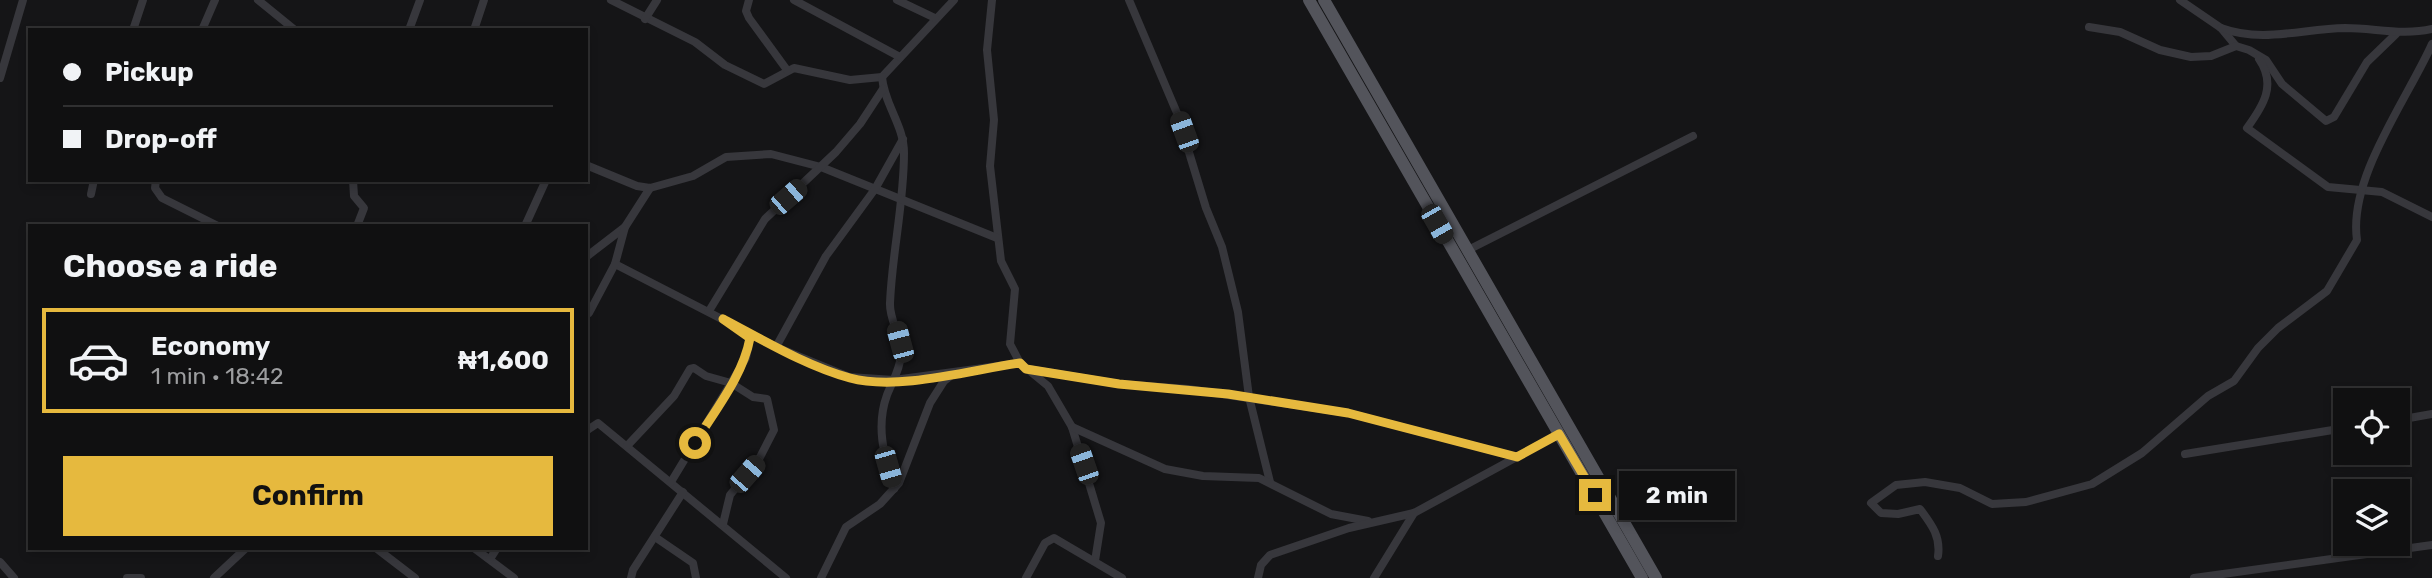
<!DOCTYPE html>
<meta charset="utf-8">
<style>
:root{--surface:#101011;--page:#1e1e1f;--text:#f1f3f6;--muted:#9c9d9f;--line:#303031;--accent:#e6b93e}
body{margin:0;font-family:Rubik,sans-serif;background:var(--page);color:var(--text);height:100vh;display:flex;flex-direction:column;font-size:26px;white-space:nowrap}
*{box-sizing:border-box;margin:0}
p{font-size:23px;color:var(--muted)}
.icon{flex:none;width:38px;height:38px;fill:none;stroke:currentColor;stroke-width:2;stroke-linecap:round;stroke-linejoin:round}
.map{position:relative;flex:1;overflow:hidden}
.side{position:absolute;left:28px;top:224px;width:560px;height:326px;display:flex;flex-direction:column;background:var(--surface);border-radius:0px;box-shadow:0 4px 10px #0003,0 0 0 2px var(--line)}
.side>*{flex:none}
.banner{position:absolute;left:28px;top:28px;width:560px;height:154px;border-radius:0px;box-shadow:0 4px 10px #0003,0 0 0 2px var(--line);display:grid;align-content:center;height:154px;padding:0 35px;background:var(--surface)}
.fabs{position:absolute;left:2333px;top:388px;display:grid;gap:14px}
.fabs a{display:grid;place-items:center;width:77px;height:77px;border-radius:0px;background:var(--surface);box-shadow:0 4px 10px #0003,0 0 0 2px var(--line);font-size:35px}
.end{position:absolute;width:32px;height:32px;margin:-16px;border:9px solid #e6b93e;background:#111;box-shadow:0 0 0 4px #111}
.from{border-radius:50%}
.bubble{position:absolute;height:49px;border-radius:0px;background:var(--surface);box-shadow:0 4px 10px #0003,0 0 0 2px var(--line);font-size:23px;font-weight:700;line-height:49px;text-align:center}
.car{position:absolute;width:21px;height:42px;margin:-21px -10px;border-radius:9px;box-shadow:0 0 5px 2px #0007;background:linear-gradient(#222 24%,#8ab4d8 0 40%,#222 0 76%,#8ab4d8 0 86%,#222 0)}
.banner b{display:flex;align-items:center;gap:24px;height:66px;font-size:26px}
.banner b+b{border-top:2px solid var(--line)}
.banner i{width:18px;height:18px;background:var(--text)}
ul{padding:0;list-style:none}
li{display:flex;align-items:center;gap:21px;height:105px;margin:0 14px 10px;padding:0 21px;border:4px solid transparent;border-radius:0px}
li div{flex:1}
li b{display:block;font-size:26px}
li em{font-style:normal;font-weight:700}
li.selected{border-color:var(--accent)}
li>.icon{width:63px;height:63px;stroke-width:1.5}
h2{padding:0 35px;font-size:32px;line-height:84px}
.cta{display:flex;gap:14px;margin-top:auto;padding:14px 35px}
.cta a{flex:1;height:80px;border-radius:0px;background:var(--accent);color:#111;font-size:28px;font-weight:700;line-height:80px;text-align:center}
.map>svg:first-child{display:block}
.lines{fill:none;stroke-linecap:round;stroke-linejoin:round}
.street{stroke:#37373c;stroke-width:8}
.primary{stroke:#53545b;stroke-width:12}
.route{stroke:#e6b93e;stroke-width:9}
</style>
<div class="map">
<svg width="2432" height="578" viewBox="0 0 2432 578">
<rect width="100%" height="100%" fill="#151517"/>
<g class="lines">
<g class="street">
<path d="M258,0L295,30"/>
<path d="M611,0L695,42L725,65L764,84L794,68L850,80L882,77L954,0"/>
<path d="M749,0L746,11L749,18L787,70"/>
<path d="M794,0L900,57"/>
<path d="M897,0L935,18"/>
<path d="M992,0L987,50L994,120L990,166L1001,261L1015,289L1010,344L1020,363L1048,386L1072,427L1101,523L1095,561"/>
<path d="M1129,0L1177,113L1206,208L1222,247L1238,312L1249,397L1270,482"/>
<path d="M2180,0L2221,28L2236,46"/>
<path d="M645,19L657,0"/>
<path d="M2089,27L2120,32L2160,50L2191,57L2211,56L2236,46L2249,50L2266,60L2282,84L2326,121L2334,117L2367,62L2396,34"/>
<path d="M2221,28C2262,43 2302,29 2345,28C2375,28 2402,36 2432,29"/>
<path d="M133,30L143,0"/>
<path d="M202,30L215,0"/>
<path d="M409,30L420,0"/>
<path d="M474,30L484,0"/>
<path d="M2259,59C2277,85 2263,106 2247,128L2328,187L2382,192L2432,217"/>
<path d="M882,77C884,104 904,125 904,153C904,204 892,253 890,303C889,320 902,337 901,355C900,370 892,382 887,395C875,428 885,457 894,489"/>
<path d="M0,78L23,0"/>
<path d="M586,165L637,186L650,188L693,176L726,157L771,154L821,167L997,238"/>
<path d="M156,180L155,188L162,198L218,226"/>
<path d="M353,180L354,196L364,208L357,226"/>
<path d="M91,194L94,180"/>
<path d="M525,226L546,180"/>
<path d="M1468,250L1693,136"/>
<path d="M586,257L625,227"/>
<path d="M615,264L776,347L849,377L894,380L1020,363"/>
<path d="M709,311L765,219L836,152L860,124L883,89"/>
<path d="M589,313L615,264L625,227L650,188"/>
<path d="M776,347L826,256L875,189L903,139"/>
<path d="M1028,369L1119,384L1188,389L1348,413L1517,457"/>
<path d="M2398,420L2432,414"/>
<path d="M1072,427L1165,469L1203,476L1259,478L1331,514L1368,521"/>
<path d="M586,431L598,423L786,578"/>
<path d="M627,446L674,396L690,369L694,368L706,376L731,383L746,358L750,338L743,333"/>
<path d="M2185,454L2345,428"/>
<path d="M671,482L731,383L753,397L767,399L774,430L758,461L730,495L723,524"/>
<path d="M655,537L693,563L696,578"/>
<path d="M376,548L415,578"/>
<path d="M474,548L514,578"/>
<path d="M1938,556C1941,536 1931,524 1920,509L1898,514L1881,513L1871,503L1896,485L1925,482L1960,488L1992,504L2026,502L2092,484L2142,453L2208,396L2234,381L2258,348L2278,328L2327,291L2357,240C2348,178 2407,100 2432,44"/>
<path d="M490,559L497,548"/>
<path d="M0,562L14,578"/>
<path d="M127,578H141"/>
<path d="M214,578L246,548"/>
<path d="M631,578L633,570L683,492"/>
<path d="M821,578L846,527L880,504L899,483L930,403L944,381L953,374"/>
<path d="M1026,578L1045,543L1054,538L1122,578"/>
<path d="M1258,578L1261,565L1270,555L1349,528L1414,513L1559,434"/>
<path d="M1374,578L1414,513"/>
<path d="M2194,578L2432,545"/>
</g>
<g class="primary">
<path d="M1309,0L1642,578"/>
<path d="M1324,0L1656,578"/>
</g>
</g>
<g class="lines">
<path class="route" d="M695,443C715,410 743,376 750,338L723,319C763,340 806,366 850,378C898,391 971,370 1020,363L1026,369L1119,384L1228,394L1348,413L1517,457L1559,434L1595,495"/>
</g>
</svg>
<div class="fabs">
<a><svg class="icon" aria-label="locate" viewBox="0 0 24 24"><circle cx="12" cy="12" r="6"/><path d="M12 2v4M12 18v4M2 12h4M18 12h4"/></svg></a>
<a><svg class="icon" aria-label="layers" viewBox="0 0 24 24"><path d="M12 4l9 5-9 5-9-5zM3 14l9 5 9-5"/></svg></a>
</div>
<i class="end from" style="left:695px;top:443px"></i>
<i class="end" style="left:1595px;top:495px"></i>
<div class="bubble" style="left:1619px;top:471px;width:116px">2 min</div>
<i class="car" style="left:1184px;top:132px;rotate:340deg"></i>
<i class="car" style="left:788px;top:197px;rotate:49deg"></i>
<i class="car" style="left:1437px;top:224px;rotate:150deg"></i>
<i class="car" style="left:900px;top:342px;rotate:345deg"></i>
<i class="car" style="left:1084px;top:464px;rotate:341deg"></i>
<i class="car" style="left:888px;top:467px;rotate:164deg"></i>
<i class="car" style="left:747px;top:474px;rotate:41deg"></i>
<div class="banner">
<b><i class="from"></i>Pickup</b>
<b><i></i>Drop-off</b>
</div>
<section class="side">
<h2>Choose a ride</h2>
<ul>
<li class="selected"><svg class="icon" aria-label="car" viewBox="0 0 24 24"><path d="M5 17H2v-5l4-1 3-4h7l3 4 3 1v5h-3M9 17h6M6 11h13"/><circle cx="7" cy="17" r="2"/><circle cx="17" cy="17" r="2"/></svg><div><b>Economy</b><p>1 min · 18:42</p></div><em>₦1,600</em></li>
</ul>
<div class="cta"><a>Confirm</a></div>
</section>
</div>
